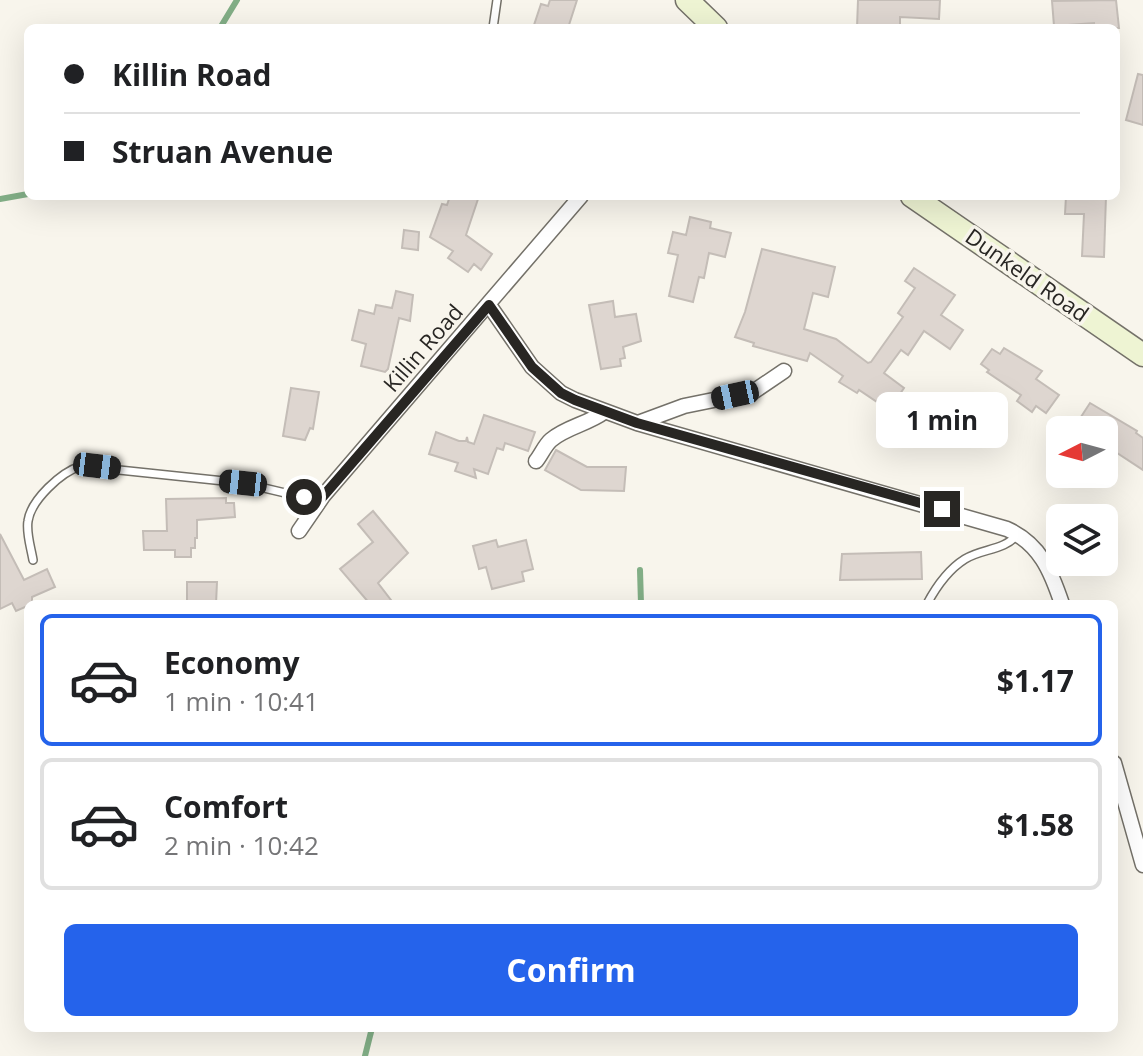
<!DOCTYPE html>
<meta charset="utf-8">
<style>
:root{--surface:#fff;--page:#f2f2f2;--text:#202124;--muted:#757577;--line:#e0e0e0;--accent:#2563eb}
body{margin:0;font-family:"Open Sans",sans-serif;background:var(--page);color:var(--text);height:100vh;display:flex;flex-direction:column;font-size:30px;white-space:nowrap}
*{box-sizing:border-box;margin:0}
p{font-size:26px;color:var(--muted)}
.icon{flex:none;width:44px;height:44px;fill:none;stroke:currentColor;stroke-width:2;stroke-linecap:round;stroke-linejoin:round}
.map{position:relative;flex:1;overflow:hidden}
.details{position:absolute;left:24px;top:600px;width:1094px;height:432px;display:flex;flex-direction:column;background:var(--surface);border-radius:12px;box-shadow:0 8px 32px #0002}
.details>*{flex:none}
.banner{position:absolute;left:24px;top:24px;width:1096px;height:176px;border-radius:12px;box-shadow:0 8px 32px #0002;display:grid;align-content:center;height:176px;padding:0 40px;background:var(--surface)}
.needle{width:52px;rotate:264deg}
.controls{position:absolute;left:1046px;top:416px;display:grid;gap:16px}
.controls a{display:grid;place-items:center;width:72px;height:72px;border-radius:12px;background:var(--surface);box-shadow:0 8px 32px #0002;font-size:40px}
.end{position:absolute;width:36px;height:36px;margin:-18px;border:10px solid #282623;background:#fff;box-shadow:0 0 0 4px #fff}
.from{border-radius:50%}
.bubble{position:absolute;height:56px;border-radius:12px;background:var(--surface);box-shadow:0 8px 32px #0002;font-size:26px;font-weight:700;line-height:56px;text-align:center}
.car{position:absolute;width:24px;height:48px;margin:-24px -12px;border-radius:10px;box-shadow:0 0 6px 2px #0007;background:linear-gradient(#222 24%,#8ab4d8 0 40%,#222 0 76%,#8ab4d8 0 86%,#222 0)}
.banner b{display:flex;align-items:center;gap:28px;height:76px;font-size:30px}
.banner b+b{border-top:2px solid var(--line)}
.banner i{width:20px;height:20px;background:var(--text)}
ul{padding:14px 0 0;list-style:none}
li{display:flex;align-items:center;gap:24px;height:132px;margin:0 16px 12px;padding:0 24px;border:4px solid var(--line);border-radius:12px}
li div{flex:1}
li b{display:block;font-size:30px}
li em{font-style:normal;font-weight:700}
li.current{border-color:var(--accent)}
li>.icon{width:72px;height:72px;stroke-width:1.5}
.button{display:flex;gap:16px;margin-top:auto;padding:16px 40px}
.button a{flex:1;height:92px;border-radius:12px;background:var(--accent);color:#fff;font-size:32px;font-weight:700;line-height:92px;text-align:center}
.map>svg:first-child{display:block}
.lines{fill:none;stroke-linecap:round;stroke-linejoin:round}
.stream{stroke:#82ae86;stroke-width:6}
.building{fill:#ded6d0;stroke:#c4bdb7;stroke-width:2}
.lane-casing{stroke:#747169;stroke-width:10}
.street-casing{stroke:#747169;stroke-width:17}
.secondary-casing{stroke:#747169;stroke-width:25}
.lane{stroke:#fff;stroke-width:7}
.street{stroke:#fff;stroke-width:14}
.secondary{stroke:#eef4d3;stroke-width:22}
.route{stroke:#282623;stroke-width:10}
.labels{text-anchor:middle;stroke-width:7;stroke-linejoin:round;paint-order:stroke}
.street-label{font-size:22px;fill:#282623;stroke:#f8f5ec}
</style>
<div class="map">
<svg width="1143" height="1056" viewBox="0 0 1143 1056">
<rect width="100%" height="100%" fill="#f8f5ec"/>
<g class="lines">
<g class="stream">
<path d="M220,28L237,0"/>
<path d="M0,199L28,194"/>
<path d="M640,570L641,604"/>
<path d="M365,1056L372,1028"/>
</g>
</g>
<g class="building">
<path d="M550,0H577L568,28H533L541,4L548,6Z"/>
<path d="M858,0H940L939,19L900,17V28H857Z"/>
<path d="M1116,0L1119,28H1094V23L1054,26L1052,1Z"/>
<path d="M1138,74L1143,75V125L1126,120Z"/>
<path d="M450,196H479L466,235L492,254L481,270L474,264L468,272L448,258L453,251L430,237L442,204L447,205Z"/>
<path d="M1066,196H1106L1104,257L1082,256L1084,214H1065Z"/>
<path d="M690,217L711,222L710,228L731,233L725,257L709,253L704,278L699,277L693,302L669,296L678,255L668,253L673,232L686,235Z"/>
<path d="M404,230L419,232L418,250L402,248Z"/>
<path d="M762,249L835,267L828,297L813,293L804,329L836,339L868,363L871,362L903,317L898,313L915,288L905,281L914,268L955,295L941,315L963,330L950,349L924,331L908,355L901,350L884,373L904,388L889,410L859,390L857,393L839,382L843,376L810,353L807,361L753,346L754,343L735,337L745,312Z"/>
<path d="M396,291L413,295L410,321L399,318L388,369L385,372L361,366L366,344L352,340L359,310L374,314L376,305L392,308Z"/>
<path d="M613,301L615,317L636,314L641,341L623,347L625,358L620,359L621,366L601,369L589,305Z"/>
<path d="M1004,348L1042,371L1036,379L1059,395L1046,413L1036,406L1032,412L1017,401L1021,395L987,372L989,370L981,364L992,349L1000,354Z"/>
<path d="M291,388L319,392L313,429L310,428L305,440L283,436Z"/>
<path d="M1090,403L1137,431L1136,433L1143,438V470L1117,453L1115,457L1104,450V430H1086L1077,423Z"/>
<path d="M484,415L535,432L528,451L505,443L503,450L497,448L488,474L474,469L476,478L455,471L458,463L429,454L436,432L459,441H466L467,437L468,442L474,444Z"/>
<path d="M556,450L587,467H626L624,491L581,490L545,470Z"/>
<path d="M226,498V503H234L235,517L197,520V538H195V548H191V557H175V550H144L143,531H167L166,499Z"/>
<path d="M373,511L408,553L378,583L394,604H370L340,569L373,542L358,524Z"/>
<path d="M0,534L24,580L47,569L55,587L32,597V604L16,611L12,603L0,609Z"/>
<path d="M496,540L498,547L526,540L533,569L522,572L524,581L492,589L486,567L479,569L473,546Z"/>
<path d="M921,552L922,579L840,580L842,554Z"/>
<path d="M187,582H217L216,604H187Z"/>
</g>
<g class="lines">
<defs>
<g id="lane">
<path d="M493,28L497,0"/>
<path d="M33,560C31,548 26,533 28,521C31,500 61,472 81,466L243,483L319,501"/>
<path d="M927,604C936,587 949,569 965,559C983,548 1004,551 1018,534"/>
</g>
<g id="street">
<path d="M489,305L532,367L561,393L575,400L637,423L1007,529C1040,544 1051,571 1062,604"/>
<path d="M638,423L684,406L753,392L784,371"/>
<path d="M536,461C541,455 545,445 551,440C566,427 588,424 604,412"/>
<path d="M299,531L323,496L581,196"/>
<path d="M1114,763L1143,865"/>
</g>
<g id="secondary">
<path d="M687,0L716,28"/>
<path d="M912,196L1143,355"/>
</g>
</defs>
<use href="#lane" class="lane-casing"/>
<use href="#street" class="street-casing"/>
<use href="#secondary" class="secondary-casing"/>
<use href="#lane" class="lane"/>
<use href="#street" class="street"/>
<use href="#secondary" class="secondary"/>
</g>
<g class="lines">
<path class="route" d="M304,497L319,501L489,305L532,367L561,393L575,400L637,423L942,509"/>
</g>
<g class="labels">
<g class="street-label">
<text transform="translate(1027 275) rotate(35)" y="8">Dunkeld Road</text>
<text transform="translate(423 348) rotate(-49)" y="8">Killin Road</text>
</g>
</g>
</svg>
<div class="controls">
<a><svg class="needle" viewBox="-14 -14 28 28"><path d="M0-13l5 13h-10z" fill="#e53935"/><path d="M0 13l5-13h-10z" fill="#757577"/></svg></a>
<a><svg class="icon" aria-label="layers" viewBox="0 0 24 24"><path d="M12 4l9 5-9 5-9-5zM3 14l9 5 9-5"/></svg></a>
</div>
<i class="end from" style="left:304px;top:497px"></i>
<i class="end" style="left:942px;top:509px"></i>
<div class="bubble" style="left:876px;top:392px;width:132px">1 min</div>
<i class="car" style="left:735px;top:395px;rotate:258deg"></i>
<i class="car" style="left:97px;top:466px;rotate:97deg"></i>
<i class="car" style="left:243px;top:483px;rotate:276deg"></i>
<div class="banner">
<b><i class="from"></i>Killin Road</b>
<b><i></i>Struan Avenue</b>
</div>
<section class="details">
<ul>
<li class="current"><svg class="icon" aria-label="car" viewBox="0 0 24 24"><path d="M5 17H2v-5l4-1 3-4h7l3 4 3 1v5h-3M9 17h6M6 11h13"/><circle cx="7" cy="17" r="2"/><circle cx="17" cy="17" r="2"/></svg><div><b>Economy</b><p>1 min · 10:41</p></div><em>$1.17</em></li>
<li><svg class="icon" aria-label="car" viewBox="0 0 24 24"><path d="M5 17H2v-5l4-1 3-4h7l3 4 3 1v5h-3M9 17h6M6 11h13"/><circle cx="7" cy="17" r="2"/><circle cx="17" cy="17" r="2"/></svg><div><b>Comfort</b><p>2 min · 10:42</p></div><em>$1.58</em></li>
</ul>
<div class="button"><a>Confirm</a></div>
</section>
</div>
